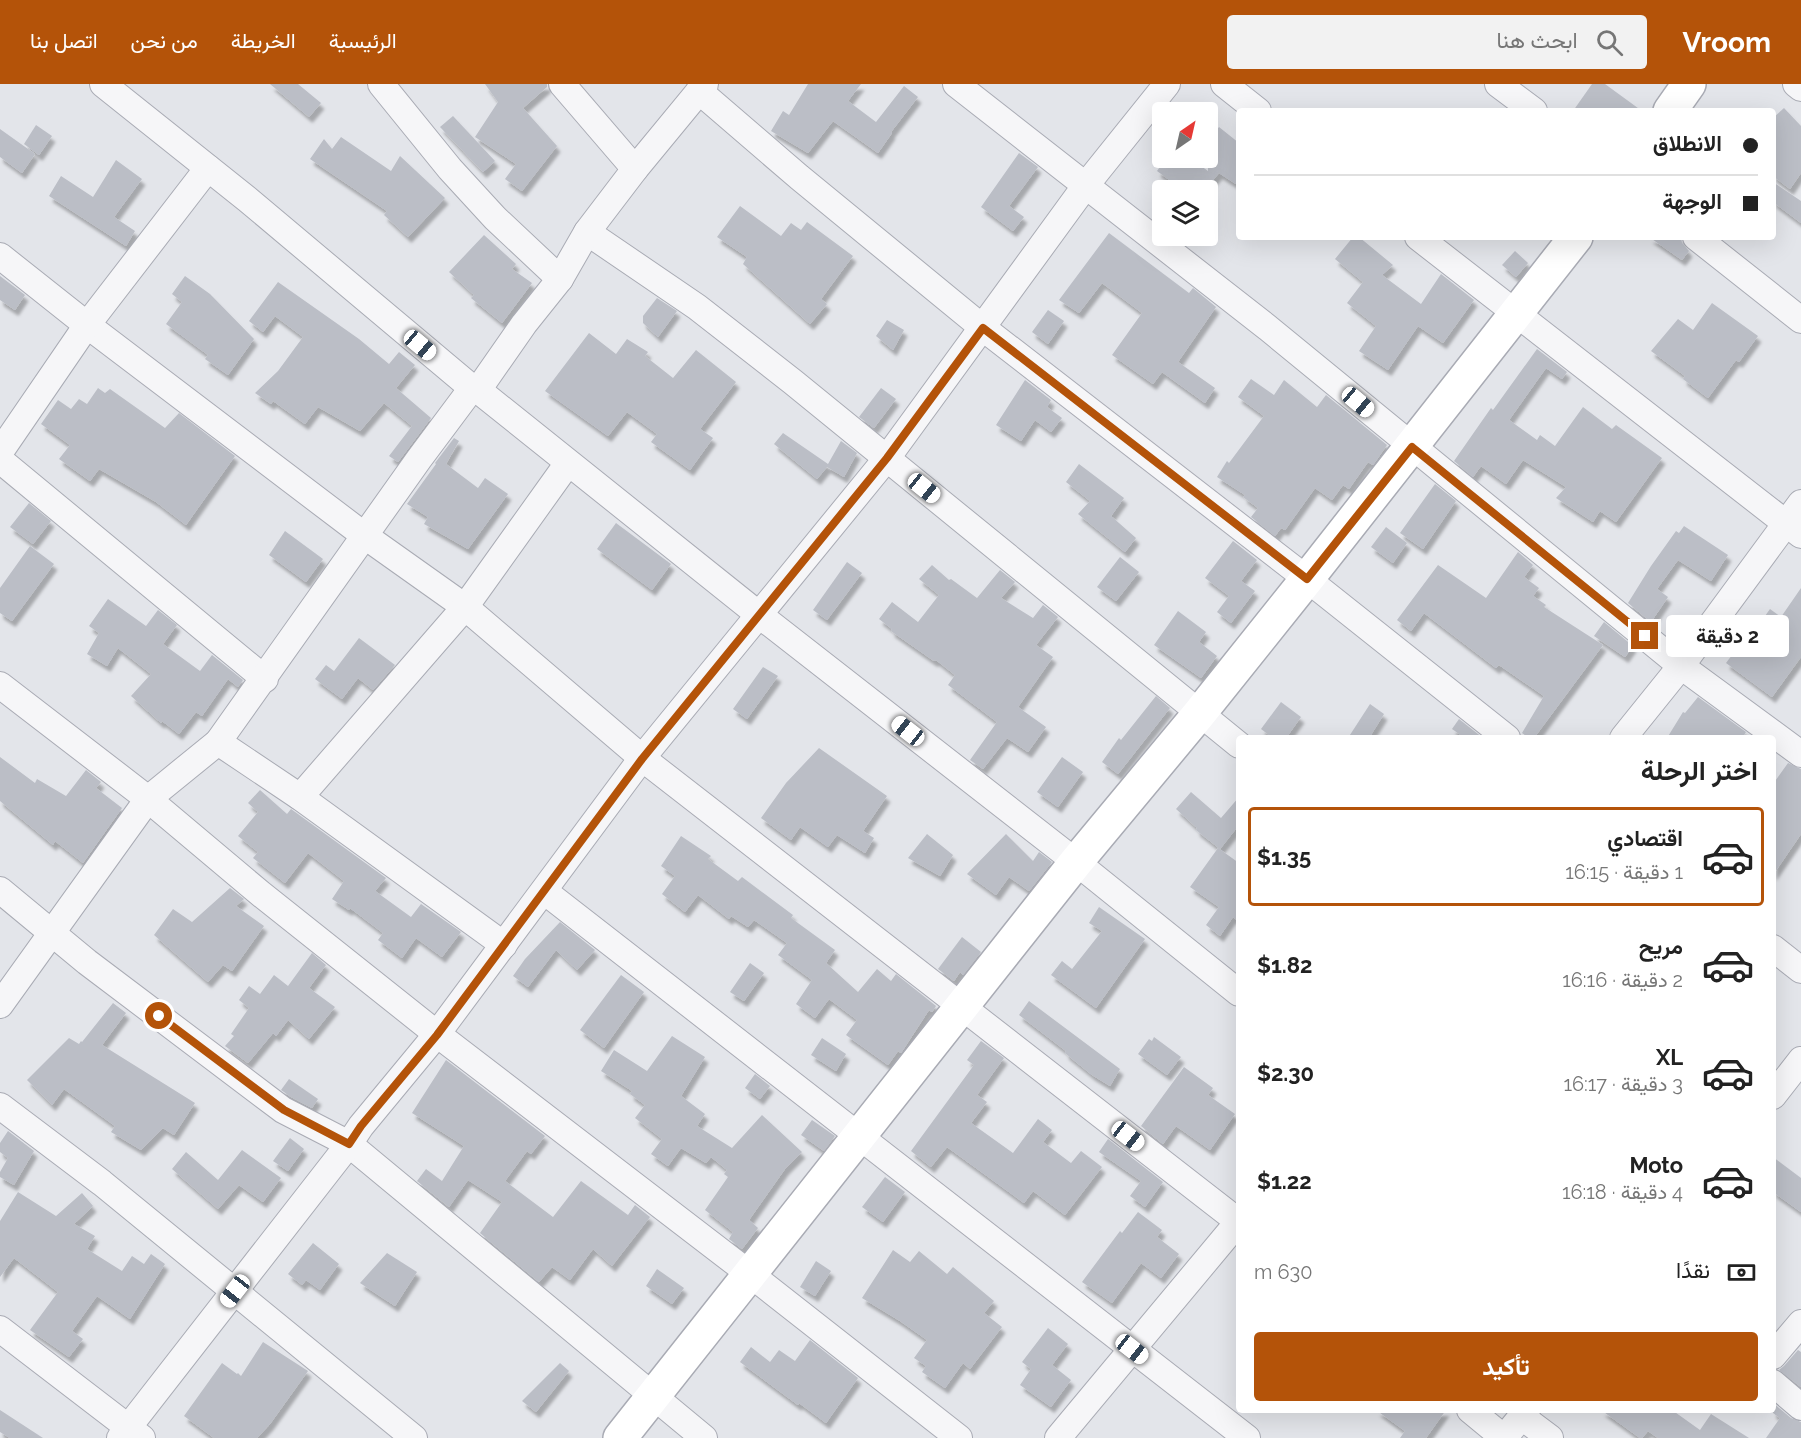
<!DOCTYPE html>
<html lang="ar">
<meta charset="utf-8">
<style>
:root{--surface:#fff;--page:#f2f2f2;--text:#222;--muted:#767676;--line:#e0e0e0;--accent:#b45309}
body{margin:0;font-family:Raleway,Vazirmatn,sans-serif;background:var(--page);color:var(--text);direction:rtl;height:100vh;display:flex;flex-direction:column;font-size:22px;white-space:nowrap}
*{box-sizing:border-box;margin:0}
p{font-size:20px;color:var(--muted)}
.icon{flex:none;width:33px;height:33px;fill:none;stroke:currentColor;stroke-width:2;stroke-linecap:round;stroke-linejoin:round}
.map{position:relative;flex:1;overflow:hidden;direction:ltr}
.details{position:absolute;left:1236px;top:651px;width:540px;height:678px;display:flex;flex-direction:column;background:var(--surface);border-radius:6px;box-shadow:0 6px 24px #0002;direction:rtl}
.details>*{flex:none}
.top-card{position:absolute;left:1236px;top:24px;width:540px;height:132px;border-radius:6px;box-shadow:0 6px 24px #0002;direction:rtl;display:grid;align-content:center;height:132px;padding:0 18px;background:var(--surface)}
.needle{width:39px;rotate:34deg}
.tools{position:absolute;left:1152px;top:18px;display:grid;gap:12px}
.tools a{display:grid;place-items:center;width:66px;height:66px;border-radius:6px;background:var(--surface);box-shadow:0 6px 24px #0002;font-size:30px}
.end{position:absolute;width:27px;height:27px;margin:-14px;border:8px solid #b45309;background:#fff;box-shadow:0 0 0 3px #fff}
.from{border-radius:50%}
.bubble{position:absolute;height:42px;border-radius:6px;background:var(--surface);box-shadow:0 6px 24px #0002;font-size:20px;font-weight:700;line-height:42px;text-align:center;direction:rtl}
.car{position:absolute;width:18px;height:36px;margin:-18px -9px;border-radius:8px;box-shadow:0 0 4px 2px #0007;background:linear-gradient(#fff 24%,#345 0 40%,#fff 0 76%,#345 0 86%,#fff 0)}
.top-card b{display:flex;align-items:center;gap:21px;height:57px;font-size:22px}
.top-card b+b{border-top:2px solid var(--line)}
.top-card i{width:15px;height:15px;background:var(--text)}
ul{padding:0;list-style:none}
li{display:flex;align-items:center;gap:18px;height:99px;margin:0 12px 9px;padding:0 6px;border:3px solid transparent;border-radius:6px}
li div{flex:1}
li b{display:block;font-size:22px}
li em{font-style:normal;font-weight:700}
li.selected{border-color:var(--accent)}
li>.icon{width:54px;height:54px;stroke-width:1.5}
h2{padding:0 18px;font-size:27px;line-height:72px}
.pay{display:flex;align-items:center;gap:15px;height:66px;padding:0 18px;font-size:22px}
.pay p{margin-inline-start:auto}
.cta{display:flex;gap:12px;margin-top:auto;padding:12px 18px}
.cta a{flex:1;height:69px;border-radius:6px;background:var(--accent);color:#fff;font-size:24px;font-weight:700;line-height:69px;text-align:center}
header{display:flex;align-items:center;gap:36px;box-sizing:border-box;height:84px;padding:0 30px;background:var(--accent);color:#fff}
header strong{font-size:28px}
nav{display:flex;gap:33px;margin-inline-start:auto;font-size:21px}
.search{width:420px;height:54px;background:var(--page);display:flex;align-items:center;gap:15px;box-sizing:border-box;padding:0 21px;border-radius:6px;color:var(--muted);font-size:22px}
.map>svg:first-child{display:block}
.building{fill:#bbbec6;filter:url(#shadow)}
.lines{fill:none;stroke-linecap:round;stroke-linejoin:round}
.street-casing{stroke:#a9abb4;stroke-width:28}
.secondary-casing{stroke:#a9abb4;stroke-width:36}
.street{stroke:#f6f6f8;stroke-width:26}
.secondary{stroke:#fff;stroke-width:33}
.route{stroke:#b45309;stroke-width:8}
</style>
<header>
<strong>Vroom</strong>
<div class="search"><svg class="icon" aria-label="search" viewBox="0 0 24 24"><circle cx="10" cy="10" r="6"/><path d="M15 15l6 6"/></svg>ابحث هنا</div>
<nav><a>الرئيسية</a><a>الخريطة</a><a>من نحن</a><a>اتصل بنا</a></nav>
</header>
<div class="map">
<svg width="1801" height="1354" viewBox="0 0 1801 1354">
<defs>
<filter id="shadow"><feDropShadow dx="3.5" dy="6" stdDeviation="1.5" flood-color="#0004"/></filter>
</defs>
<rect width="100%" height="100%" fill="#e3e5ea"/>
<g class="building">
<path d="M270,0H298L321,19L309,33Z"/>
<path d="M485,0H547V3L523,24L557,62L522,107L505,95L516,80L475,53L498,18Z"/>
<path d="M808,0H861L848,17L876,38L904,2L918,13L891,48L892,49L878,69L833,37L808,69L771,47L783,27L789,31Z"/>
<path d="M1592,0H1605L1642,27H1573Z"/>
<path d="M1784,24L1801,42V89L1790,105L1773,92V34Z"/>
<path d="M453,32L495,77L483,88L440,43Z"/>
<path d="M36,41L52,52L39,71L24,60Z"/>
<path d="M1219,43L1239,59V102L1219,89L1205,106H1183L1157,87L1166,74H1190L1208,87V57Z"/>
<path d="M0,45L35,70L22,89L0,73Z"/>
<path d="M341,53L391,87L400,72L445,114L408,153L384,131L387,127L310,75L324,55L332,65Z"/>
<path d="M1019,69L1038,83L1009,122L1024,133L1013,147L981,123Z"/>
<path d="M116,76L142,95L114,133L135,147L126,162L49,112L61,92L93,113Z"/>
<path d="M1773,98L1801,117V139L1773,118Z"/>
<path d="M740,122L781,152L791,139L801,146L807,138L853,172L821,215L827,220L810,240L743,180L747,173L717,153Z"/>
<path d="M1109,149L1189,209L1193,204L1216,223L1178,278L1215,304L1205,319L1162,288L1153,300L1112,271L1142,229L1102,199L1079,229L1059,216Z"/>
<path d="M484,151L516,180L512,185L532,199L502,239L471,214L474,211L449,188Z"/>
<path d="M1353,153H1359L1393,181L1382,191L1421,220L1441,190L1474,216L1443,259L1418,242L1388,286L1359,267L1376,242L1347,219L1363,198L1335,175Z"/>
<path d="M1649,153H1681L1682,159L1689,167L1682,176Z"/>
<path d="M1515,167L1528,179L1516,193L1502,181Z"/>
<path d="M0,192L25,211L15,226L0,216Z"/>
<path d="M185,192L210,210L254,255L228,291L205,275L208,271L166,240L182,218L172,210Z"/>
<path d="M278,198L359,255L389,280L399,268L415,281L396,304L431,334L398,378L389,372L412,342L384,319L360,347L318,323L305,340L273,317L271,320L255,309L278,287L303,253L275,232L263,248L249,237Z"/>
<path d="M657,214L677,227L658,253L643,239V232Z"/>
<path d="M1712,219L1758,252L1739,278L1736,276L1708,314L1683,295L1685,292L1651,267L1678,235L1693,246Z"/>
<path d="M1048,226L1064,237L1048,260L1032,248Z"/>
<path d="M887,236L904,246L893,266L876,252Z"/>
<path d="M589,249L616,270L627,255L648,268L645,272L673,294L696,266L736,298L700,345L713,354L690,386L651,358L657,350L627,328L608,352L545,307Z"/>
<path d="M1537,265L1567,288L1562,295L1546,284L1509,336L1537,356L1540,351L1555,362L1583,323L1612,345L1616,341L1662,374L1616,438L1600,427L1593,438L1556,414L1566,403L1523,376L1506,400L1481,382L1473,393L1454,377L1491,324L1493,326Z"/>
<path d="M1251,295L1274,311L1284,296L1317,323L1326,311L1387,361L1373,381L1368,378L1349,405L1343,401L1332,416L1315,404L1285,446L1281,444L1275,452L1251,433L1258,424L1243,413L1245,411L1217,393L1227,377L1229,379L1264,332L1238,313Z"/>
<path d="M1025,296L1051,316L1047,323L1062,334L1051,348L1035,336L1021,357L996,341Z"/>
<path d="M98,304L105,309L110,305L165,344L179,329L235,372L186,441L156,418L99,385L90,397L59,375L70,361L41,340L58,316L71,325L79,315L87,320Z"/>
<path d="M881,304L896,315L874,344L859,333Z"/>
<path d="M783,349L828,380L841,357L857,369L844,393L827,383L817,395L774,360Z"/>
<path d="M454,354L459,357L446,380L478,404L485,394L508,410L468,465L424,440L428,433L407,420L436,380L435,379Z"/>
<path d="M1079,380L1124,414L1111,432L1136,454L1125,468L1078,430L1090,417L1066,398Z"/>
<path d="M1435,400L1456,417L1423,465L1400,449Z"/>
<path d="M29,419L51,437L33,460L10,443Z"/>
<path d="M616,439L671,480L652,506L597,465Z"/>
<path d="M1684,442L1728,471L1711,497L1678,476L1657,505L1668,513L1651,538L1628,519L1651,482L1676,447L1679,449Z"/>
<path d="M1386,443L1407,459L1393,479L1371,463Z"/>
<path d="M285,447L323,475L306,498L269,471Z"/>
<path d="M1233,457L1257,476L1241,497L1255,507L1231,539L1217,528L1229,512L1205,494Z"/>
<path d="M30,462L54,480L12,537L0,529V504Z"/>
<path d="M1518,468L1533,481L1524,493L1539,504L1533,512L1546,521L1544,523L1603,561L1534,654H1529L1522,649L1544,612L1499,581L1496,584L1424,529L1411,547L1397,536L1438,481L1486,514Z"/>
<path d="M1120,473L1139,488L1116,517L1097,503Z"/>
<path d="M847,478L862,489L827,536L813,526Z"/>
<path d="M932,481L949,496L951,495L977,514L1000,486L1015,498L1001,514L1033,534L1043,521L1058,533L1036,561L1053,573L1018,623L1046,643L1028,668L1007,654L983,685L970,676L997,638L948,601L955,591L936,576L934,577L891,547L892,545L879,535L892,518L918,538L939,511L919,495Z"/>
<path d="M1801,504V573L1772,613L1726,579L1744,555L1747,557L1770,525L1781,533Z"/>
<path d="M108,515L146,542L158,526L177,541L163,560L200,587L212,571L243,596L238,603L228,595L202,632L196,628L179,650L162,637L161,639L131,612L151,590L118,564L107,582L87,570L99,549L89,542Z"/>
<path d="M1178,527L1206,548L1199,558L1217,572L1201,594L1154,561Z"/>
<path d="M1604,538L1633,562L1625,573L1594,552Z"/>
<path d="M359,554L395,581L373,606L358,594L342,615L315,595L326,581L334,587Z"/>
<path d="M763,583L778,592L747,635L733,625Z"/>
<path d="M1156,612L1170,624L1118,690L1102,678L1119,654L1121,656Z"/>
<path d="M1698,613L1746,648L1742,654H1667L1683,628L1685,629Z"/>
<path d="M1281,618L1301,633L1286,654H1273L1261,645Z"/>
<path d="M1370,620L1384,630L1369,654H1348Z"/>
<path d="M1459,635L1483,654H1465L1452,645Z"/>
<path d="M819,664L887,712L863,747L874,754L865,769L837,751L828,763L800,743L791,756L761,734L786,699Z"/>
<path d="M0,673L35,699L37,695L66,712L86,686L101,698L96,704L122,724L83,779L55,757L53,761L0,717Z"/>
<path d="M1062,673L1083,688L1058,723L1037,708Z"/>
<path d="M1788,679L1801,685V750L1773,791V700Z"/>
<path d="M260,706L287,730L291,725L386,794L375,807L411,833L421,820L461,848L442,873L416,854L402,874L378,856L383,849L350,824L349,826L332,815L344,797L308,769L285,799L253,774L258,768L238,752L258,728L248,719Z"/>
<path d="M1191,708L1221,734L1239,713V741L1220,765L1196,746L1197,744L1176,725Z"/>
<path d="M927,750L953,771L940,792L908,774Z"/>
<path d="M1006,750L1033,777L1039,768L1052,778L1029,807L1009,793L996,811L967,790Z"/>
<path d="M681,752L711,772L708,775L738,797L742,793L793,831L791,834L835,866L826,879L858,908L877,885L891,897L896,890L936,922L932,928L929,926L901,969L898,967L888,981L846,951L857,936L829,915L815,934L796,920L812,896L778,871L787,859L754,836L748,843L731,832L729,835L698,811L685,828L662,810L675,792L661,782Z"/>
<path d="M1218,764L1239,779V838L1233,833L1220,852L1206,841L1219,823L1190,803Z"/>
<path d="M230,804L244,815L236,822L264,842L232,887L223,881L208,898L154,851L173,825L192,838Z"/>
<path d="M1099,823L1145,855L1096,924L1051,891L1062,877L1072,885L1102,847L1089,839Z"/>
<path d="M560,838L595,866L577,886L556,866L528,903L513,892L525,875Z"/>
<path d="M962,853L981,868L963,891L960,888L954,897L938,885Z"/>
<path d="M312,869L326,881L309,904L335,923L309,955L288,936L276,952L273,949L248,979L225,962L234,952L231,950L249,924L239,916L249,902L260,910L274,891L288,902Z"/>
<path d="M750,879L764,889L744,917L730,908Z"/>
<path d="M621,891L644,908L604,964L580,946Z"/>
<path d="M1029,917L1120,985L1110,1002L1092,991L1065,969L1066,967L1019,931Z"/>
<path d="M113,919L126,929L102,961L195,1019L174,1051L163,1044L141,1066L111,1048L115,1042L64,1005L52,1021L27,996L69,954L79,960L81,957L82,958Z"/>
<path d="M672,952L705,973L681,1012L705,1030L697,1042L732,1064L762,1031L802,1068L785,1085L749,1136L758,1144L742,1165L729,1155L733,1148L705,1126L728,1093L724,1090L727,1086L711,1073L706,1079L681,1064L668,1082L651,1070L662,1055L635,1034L645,1021L630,1010L632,1007L601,987L614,966L647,987Z"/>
<path d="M1154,953L1181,973L1167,991L1138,970L1149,955L1152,957Z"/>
<path d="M822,954L846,970L836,987L811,971Z"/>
<path d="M981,957L1004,974L977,1011L987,1018L971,1039L1013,1069L1038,1035L1052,1046L1043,1058L1071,1079L1081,1067L1102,1083L1065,1131L1033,1107L1024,1119L947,1063L931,1083L911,1067L974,981L967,976Z"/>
<path d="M446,976L545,1052L531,1070L527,1067L505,1097L553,1133L581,1097L628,1131L635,1121L650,1133L612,1182L593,1165L570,1196L552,1183L539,1198L480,1149L502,1118L468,1096L449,1123L417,1097L426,1085L442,1097L464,1062L412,1029Z"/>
<path d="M1184,983L1213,1004L1208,1011L1235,1030L1210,1066L1176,1042L1163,1060L1141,1042Z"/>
<path d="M755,990L770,1002L760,1015L745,1004Z"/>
<path d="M289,995L318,1015L312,1024L291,1013L281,1006Z"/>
<path d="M812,1036L835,1052L824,1067L801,1051Z"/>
<path d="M8,1047L34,1067L14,1101L0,1093V1088L8,1074L0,1068V1059Z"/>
<path d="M290,1054L304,1065L288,1087L273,1077Z"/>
<path d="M1108,1055L1163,1098L1145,1123L1130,1112L1141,1097L1099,1068Z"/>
<path d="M242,1066L281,1094L263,1118L239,1101L218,1125L172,1085L186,1068L218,1096Z"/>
<path d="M1773,1073L1801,1094V1128L1773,1108Z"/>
<path d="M885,1093L905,1108L883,1138L862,1123Z"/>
<path d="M18,1108L56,1132L82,1109L93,1122L74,1140L95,1152L87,1165L122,1187L132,1172L144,1180L151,1170L165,1180L130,1235L97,1212L72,1247L83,1255L69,1273L30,1246L58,1208L14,1174L0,1193V1137Z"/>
<path d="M1138,1128L1162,1146L1157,1153L1179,1170L1161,1194L1141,1179L1112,1219L1082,1198L1120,1147L1122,1149Z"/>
<path d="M313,1159L339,1180L320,1206L306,1196L302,1201L288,1190Z"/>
<path d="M893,1166L910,1178L919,1167L947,1190L953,1183L994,1217L984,1229L1002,1243L970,1285L963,1279L945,1304L922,1288L926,1282L914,1274L927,1256L900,1237L862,1214Z"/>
<path d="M387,1169L417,1188L395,1222L360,1199Z"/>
<path d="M816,1177L831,1187L815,1212L800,1203Z"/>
<path d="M657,1185L684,1204L672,1220L646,1202Z"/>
<path d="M1048,1244L1068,1260L1052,1281L1071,1296L1051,1323L1020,1301L1031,1285L1022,1278Z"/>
<path d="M810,1256L858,1294L826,1339L799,1319L798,1321L740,1278L751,1263L770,1278L779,1266L795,1277Z"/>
<path d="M263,1258L308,1287L270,1340L257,1354H214L184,1332L222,1279L237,1290L238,1289L241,1292Z"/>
<path d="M1798,1266L1801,1268V1303L1779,1286L1784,1282Z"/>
<path d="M560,1279L569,1287L536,1328L522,1317Z"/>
<path d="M1773,1319L1791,1334L1801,1338V1354H1766L1780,1334L1773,1329Z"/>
<path d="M0,1326L43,1354H10L0,1348Z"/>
<path d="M1376,1326H1446L1426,1354H1400L1405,1347Z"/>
<path d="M1601,1326H1672L1700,1346L1711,1330L1749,1354H1658L1648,1347L1642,1354H1640Z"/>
</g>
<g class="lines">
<defs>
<g id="street">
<path d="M103,0L247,115L472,304L478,306L758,530L1076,778L1239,909"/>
<path d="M381,0L450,85L495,134L560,195"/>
<path d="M562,0L635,85"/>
<path d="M956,0L1268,244L1681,582L1801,670"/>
<path d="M1224,0L1258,27"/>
<path d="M1498,0L1534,27"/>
<path d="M1796,0L1801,4"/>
<path d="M699,7L799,93L983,244L1307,495L1507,654"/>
<path d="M587,148L697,223L793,298L1239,661"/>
<path d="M1418,153L1801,451"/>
<path d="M1696,153L1801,236"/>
<path d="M0,172L87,241L365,452L465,523L642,674L1239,1138"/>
<path d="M478,306L524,240L560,195L587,148L635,85L705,0"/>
<path d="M0,368L87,241L208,84"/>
<path d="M0,376L265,595"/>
<path d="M0,601L148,715L261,810L437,950L750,1190L959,1354"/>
<path d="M1623,654L1681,582L1801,419"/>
<path d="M218,658L300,713L504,861"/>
<path d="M300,713L465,523L568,379"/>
<path d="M0,806L87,878L283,1026L349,1060L704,1354"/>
<path d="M544,807L1247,1354"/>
<path d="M1773,864L1801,886"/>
<path d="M0,921L148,715L218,658L419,375L472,304"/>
<path d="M1773,1012L1801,976"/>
<path d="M0,1022L102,1099L414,1354"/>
<path d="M0,1245L142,1354"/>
<path d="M1773,1272L1801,1239"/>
<path d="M1773,1299L1801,1323"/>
<path d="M1470,1326L1504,1354"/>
<path d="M1522,1333L1550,1354"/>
<path d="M120,1354L349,1060L361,1042L437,950L642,674L887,374L1086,101L1167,0"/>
<path d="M1058,1354L1239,1137"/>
<path d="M1504,1354L1527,1326"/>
</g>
<g id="secondary">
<path d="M1670,27L1689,0"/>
<path d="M620,1354L1076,778L1199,630L1307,495L1576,153"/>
</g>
</defs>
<use href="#street" class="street-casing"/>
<use href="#secondary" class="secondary-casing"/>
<use href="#street" class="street"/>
<use href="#secondary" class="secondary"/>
</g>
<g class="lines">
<path class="route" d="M159,932L284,1026L349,1060L361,1042L437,951L642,675L887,374L983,244L1307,495L1412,363L1645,552"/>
</g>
</svg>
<div class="tools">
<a><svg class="needle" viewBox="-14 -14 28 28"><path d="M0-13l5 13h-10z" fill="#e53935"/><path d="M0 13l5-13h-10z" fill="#767676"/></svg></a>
<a><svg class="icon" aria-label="layers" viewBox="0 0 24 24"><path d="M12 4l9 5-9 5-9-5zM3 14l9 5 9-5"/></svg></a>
</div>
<i class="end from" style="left:159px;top:932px"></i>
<i class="end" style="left:1645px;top:552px"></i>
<div class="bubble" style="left:1666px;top:531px;width:123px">2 دقيقة</div>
<i class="car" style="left:420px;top:261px;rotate:130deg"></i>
<i class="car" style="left:1358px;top:318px;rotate:130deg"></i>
<i class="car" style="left:924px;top:404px;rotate:129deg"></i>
<i class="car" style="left:908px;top:647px;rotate:308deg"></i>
<i class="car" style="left:1128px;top:1052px;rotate:128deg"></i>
<i class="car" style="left:235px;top:1207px;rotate:218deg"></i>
<i class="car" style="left:1132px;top:1265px;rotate:128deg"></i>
<div class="top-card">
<b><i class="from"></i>الانطلاق</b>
<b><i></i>الوجهة</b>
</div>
<section class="details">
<h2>اختر الرحلة</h2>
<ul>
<li class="selected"><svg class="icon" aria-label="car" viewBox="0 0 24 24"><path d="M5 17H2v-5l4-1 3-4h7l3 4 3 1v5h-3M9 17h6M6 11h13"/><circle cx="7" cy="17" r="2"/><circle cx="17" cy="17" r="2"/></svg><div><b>اقتصادي</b><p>1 دقيقة · 16:15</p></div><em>$1.35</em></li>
<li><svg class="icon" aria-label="car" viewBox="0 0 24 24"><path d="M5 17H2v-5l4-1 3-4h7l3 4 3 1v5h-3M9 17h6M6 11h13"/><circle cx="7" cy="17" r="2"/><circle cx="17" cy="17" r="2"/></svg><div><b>مريح</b><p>2 دقيقة · 16:16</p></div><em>$1.82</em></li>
<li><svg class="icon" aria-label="car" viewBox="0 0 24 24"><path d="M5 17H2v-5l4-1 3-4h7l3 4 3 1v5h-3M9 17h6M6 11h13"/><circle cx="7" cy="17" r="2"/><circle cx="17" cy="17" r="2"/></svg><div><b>XL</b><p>3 دقيقة · 16:17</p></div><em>$2.30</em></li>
<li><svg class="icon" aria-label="car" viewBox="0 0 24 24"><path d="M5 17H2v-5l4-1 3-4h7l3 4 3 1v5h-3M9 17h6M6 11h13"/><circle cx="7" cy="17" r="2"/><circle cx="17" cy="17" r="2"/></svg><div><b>Moto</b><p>4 دقيقة · 16:18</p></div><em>$1.22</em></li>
</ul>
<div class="pay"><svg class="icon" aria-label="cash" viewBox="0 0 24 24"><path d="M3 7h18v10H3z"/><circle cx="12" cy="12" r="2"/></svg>نقدًا<p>630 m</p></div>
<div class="cta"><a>تأكيد</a></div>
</section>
</div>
